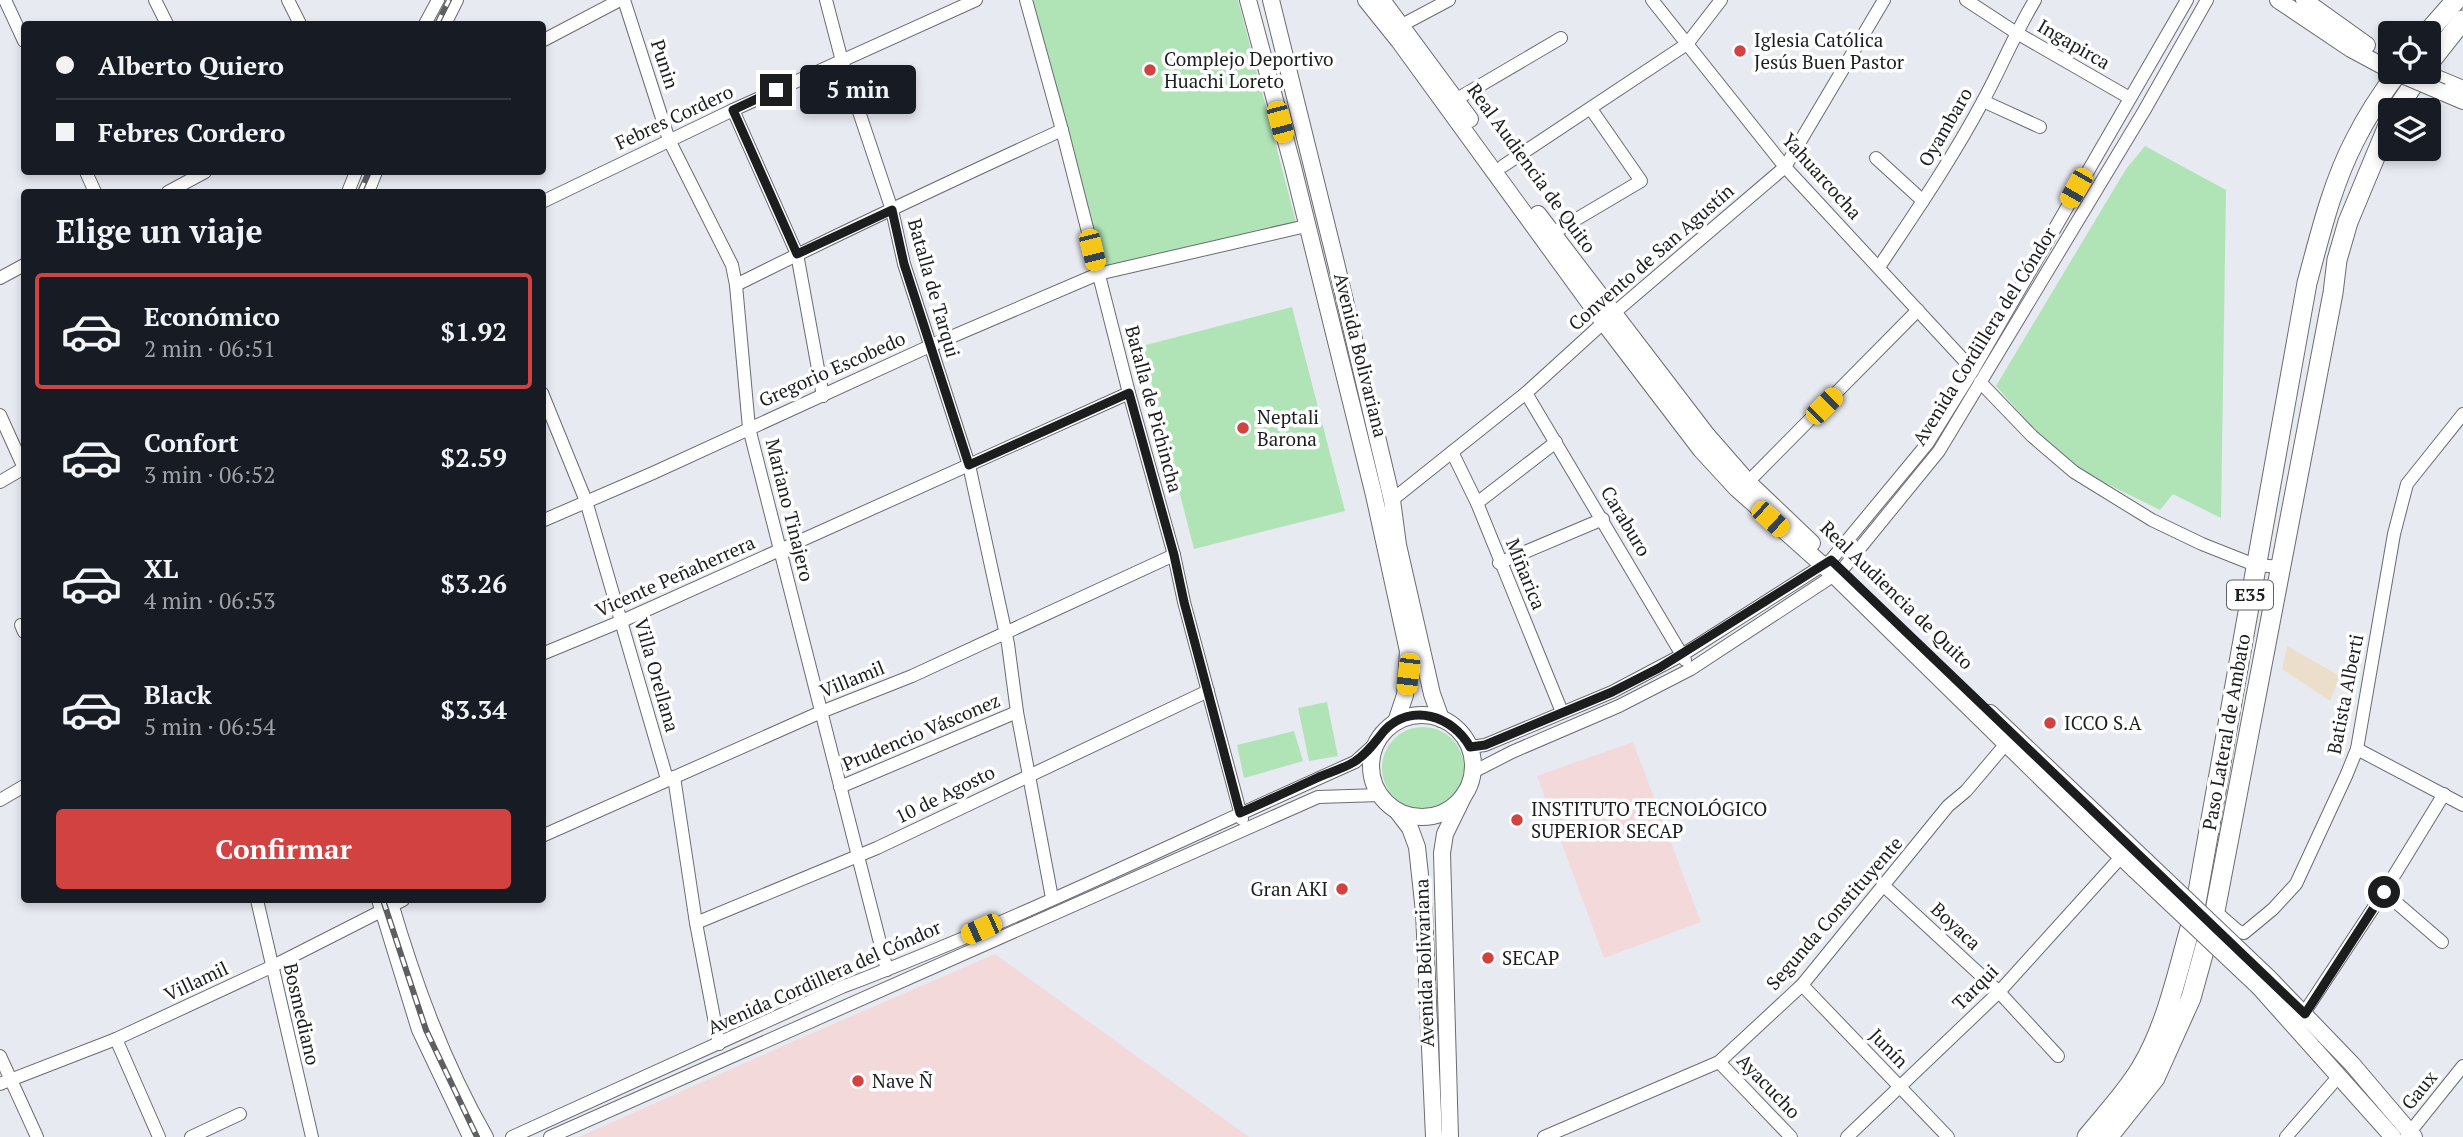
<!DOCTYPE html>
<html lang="es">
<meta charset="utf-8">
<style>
:root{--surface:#171b24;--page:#242831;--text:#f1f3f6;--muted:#9ea1a6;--line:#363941;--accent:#d14240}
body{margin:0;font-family:"PT Serif",serif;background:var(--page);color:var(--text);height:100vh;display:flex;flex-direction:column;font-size:26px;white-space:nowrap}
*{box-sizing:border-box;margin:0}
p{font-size:23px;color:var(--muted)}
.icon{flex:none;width:38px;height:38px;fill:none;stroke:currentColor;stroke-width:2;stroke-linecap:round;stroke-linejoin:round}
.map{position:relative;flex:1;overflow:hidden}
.panel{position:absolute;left:21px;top:189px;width:525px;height:714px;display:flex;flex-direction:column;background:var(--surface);border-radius:7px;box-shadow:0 4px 10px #0003}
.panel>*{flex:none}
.banner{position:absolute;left:21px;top:21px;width:525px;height:154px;border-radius:7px;box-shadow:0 4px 10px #0003;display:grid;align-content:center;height:154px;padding:0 35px;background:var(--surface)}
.fabs{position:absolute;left:2378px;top:21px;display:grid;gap:14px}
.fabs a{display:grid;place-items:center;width:63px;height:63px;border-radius:7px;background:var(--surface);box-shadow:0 4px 10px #0003;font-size:35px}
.end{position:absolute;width:32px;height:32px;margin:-16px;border:9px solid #1c1d1f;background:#fff;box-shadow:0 0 0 4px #fff}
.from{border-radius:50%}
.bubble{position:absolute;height:49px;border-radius:7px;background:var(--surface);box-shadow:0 4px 10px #0003;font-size:23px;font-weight:700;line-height:49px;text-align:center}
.car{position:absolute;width:21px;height:42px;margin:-21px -10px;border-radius:9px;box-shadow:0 0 5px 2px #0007;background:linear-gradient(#f5c518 24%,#345 0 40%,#f5c518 0 76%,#345 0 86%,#f5c518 0)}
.banner b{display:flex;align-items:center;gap:24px;height:66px;font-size:26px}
.banner b+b{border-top:2px solid var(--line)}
.banner i{width:18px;height:18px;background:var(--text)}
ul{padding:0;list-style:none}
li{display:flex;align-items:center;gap:21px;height:116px;margin:0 14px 10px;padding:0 21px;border:4px solid transparent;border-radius:7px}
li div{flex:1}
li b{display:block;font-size:26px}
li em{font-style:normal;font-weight:700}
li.selected{border-color:var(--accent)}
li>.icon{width:63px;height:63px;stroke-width:1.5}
h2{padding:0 35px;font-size:32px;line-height:84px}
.action{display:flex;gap:14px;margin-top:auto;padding:14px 35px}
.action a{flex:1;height:80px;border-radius:7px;background:var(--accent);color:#fff;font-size:28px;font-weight:700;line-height:80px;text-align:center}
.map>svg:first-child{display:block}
.commercial{fill:#f4d9db}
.industrial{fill:#ebdfcb}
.green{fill:#b0e4b7}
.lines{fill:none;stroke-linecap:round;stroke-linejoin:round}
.minor-casing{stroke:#6a6c72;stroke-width:14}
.major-casing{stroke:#6a6c72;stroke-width:18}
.highway-casing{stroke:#6a6c72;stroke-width:21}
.minor{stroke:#fff;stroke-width:12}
.major{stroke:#fff;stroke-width:16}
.highway{stroke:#fff;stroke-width:19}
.rail-casing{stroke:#5e5f63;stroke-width:6}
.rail{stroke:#fff;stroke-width:3.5;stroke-dasharray:10;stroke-linecap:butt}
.major-bridge-casing{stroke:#6a6c72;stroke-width:18;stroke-linecap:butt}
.major-bridge{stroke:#fff;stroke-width:16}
.route{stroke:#1c1d1f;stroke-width:9}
.poi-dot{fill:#d14240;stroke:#fff;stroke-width:2.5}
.labels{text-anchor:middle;stroke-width:7;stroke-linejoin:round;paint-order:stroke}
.shield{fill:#fff;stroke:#606162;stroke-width:2}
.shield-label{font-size:18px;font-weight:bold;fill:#1c1d1f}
.poi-label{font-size:19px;fill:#1c1d1f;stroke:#fff;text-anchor:start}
.street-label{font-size:19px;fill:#1c1d1f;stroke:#fff}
</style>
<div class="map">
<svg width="2463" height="1137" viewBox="0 0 2463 1137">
<rect width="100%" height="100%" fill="#e8eaf1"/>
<g class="commercial">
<path d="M1633,742L1701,922L1604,958L1537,776Z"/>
<path d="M995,954L1249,1137H579L792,1042Z"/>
</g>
<path class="industrial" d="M2287,646L2340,676L2330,701L2282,669Z"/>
<g class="green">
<path d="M1026,0H1238L1298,230L1097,273Z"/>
<path d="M2145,146L2226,190L2221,518L2173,494L2160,510L2065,463L1996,386L2126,169Z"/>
<path d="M1292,307L1345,511L1194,549L1142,346Z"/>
<path d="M1327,702L1338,756L1309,761L1298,708Z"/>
<circle cx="1423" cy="768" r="41"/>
<path d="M1294,731L1303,761L1244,778L1237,745Z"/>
</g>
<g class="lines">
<defs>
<g id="minor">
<path d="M5,0L24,41"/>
<path d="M155,0L167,24"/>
<path d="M288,0L300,24"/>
<path d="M624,0L669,140L732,265L736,285L749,428L887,970"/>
<path d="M826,0L842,61L892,210L904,264L969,465L1008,644L1017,712L1052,898"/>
<path d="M1026,0L1062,130L1129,393L1174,555L1184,602L1242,819"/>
<path d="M1652,0L1785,167L1973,370"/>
<path d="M1966,0L2015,32L2128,97"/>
<path d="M425,24L438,0"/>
<path d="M445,24L457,0"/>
<path d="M1402,25L1449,0"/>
<path d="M542,41L620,0"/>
<path d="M1457,99L1561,38"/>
<path d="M1983,101L2040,127"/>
<path d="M733,110L797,254L823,396"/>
<path d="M1876,158L1923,201"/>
<path d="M1503,166L1687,44L1721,0"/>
<path d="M86,172L95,192"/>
<path d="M168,192L205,172"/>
<path d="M348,192L356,172"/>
<path d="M368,192L376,172"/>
<path d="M542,202L733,110L976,0"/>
<path d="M1553,233L1641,181L1591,109"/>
<path d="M1879,267C1915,213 1952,159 1983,101C2001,68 2015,33 2035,0"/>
<path d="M0,278L24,265"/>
<path d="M736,285C844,231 953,180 1062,130"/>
<path d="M1980,382L2032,436L2074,472L2152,520L2202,544L2255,565L2282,567"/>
<path d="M542,393L586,501L667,779"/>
<path d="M1526,393L1685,660"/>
<path d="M0,415L24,468"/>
<path d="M1452,452L1477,503L1562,712"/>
<path d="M0,482L24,468"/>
<path d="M1748,482L1918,310"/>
<path d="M1392,500L1526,393L1614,313L1785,167L1884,0"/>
<path d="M1477,503L1556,442"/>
<path d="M542,521L653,473L930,346L1098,274L1306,226"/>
<path d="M1499,563L1603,519"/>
<path d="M21,625L24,632"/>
<path d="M542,654L622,621L1129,393"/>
<path d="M1470,747L1485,745L1612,692L1682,655L1831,560L1927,444L1973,370L2187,0"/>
<path d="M2357,749L2463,805"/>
<path d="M1473,772L1512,752L1619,706L1691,669L1842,570L1939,451L2144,111L2207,0"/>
<path d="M674,777L696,923L719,1044"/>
<path d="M840,787L1017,712"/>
<path d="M0,800L24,786"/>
<path d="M542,836L821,712L912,676L1174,555"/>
<path d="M1884,886L1999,992L2058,1056"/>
<path d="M2384,892L2442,942"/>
<path d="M257,900L312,1137"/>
<path d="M378,900L418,1030L469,1137"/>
<path d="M391,900C415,982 444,1062 487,1137"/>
<path d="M2215,911L2238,931L2244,933L2273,909L2296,884L2346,776L2357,749L2394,534L2407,484L2463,414"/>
<path d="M696,923L877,848L1208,691"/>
<path d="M1802,985L1948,1137"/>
<path d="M2300,1019L2384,892L2444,794"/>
<path d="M116,1039L159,1137"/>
<path d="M0,1056L37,1137"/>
<path d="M1719,1062L1791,1137"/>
<path d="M0,1084L116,1039L271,967L403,900"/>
<path d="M191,1137L240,1114"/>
<path d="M512,1137L842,987C1016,921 1184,838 1355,762L1376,743"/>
<path d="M550,1137L1318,797L1380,795"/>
<path d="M1544,1137L1719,1062L1802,985L1948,806L1966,791L2010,739"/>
<path d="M1847,1137L1999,992L2121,857"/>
<path d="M2286,1137L2338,1077"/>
<path d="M2406,1137L2463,1066"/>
</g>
<g id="major">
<path d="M1248,0L1293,167L1374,495L1408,651L1405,695L1396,722"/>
<path d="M1271,0L1336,263L1392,500L1398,545L1432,694L1441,719"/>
<path d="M1366,0L1399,41L1604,323L1701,450L1736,488L1835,576L2135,870"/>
<path d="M1382,0L1470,119"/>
<path d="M2278,0L2351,49L2390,70"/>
<path d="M2304,0L2367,45"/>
<path d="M2422,72L2463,89"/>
<path d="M2442,92L2463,101"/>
<path d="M1538,214L1707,435L1748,482L1812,543"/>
<path d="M1990,713L2146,861"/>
<circle cx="1422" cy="766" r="51"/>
<path d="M1397,811L1410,828L1417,847L1424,912L1434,1137"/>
<path d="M2268,977L2352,1064L2414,1137"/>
<path d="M2259,987L2393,1137"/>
<path d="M1450,1137L1442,853L1445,834L1465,793"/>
</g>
<g id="highway">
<path d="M2427,33L2456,0"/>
<path d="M2429,63L2463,20"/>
<path d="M2396,110L2422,72"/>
<path d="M2087,1137C2105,1115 2126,1093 2141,1068C2168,1023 2179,965 2194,914L2307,283C2320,235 2332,184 2355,140C2367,116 2382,93 2398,72"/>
<path d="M2108,1137L2155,1078L2191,998L2215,911L2333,293L2337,260L2348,222L2390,121"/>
</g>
</defs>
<use href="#minor" class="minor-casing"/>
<use href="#major" class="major-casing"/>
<use href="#highway" class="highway-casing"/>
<use href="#minor" class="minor"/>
<use href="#major" class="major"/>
<use href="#highway" class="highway"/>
<defs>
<g id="rail">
<path d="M437,24L449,0"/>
<path d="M360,192L369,172"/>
<path d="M383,900L426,1030L477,1137"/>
</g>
</defs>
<use href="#rail" class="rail-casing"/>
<use href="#rail" class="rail"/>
<defs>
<g id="major-bridge">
<path d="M2395,72L2442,92"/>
<path d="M2146,861L2268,977"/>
<path d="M2135,870L2259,987"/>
</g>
</defs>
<use href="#major-bridge" class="major-bridge-casing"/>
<use href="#major-bridge" class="major-bridge"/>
</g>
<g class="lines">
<path class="route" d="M776,90L733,110L797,254L892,210L904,264L969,465L1129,393L1174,555L1184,602L1240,813C1267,801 1293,789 1319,777C1331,772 1344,768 1354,762C1367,754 1375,742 1384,731C1411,702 1453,716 1470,747L1485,745L1612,692L1659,668L1831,560L2305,1014L2384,892"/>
</g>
<g class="poi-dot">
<circle cx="1740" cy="51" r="7"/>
<circle cx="1150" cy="70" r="7"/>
<circle cx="1243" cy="428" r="7"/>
<circle cx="2050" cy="723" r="7"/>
<circle cx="1517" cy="820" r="7"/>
<circle cx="1342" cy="889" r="7"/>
<circle cx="1488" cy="958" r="7"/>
<circle cx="858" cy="1081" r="7"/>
</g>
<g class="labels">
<rect class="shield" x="2227" y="580.5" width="46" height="29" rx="5"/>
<g class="shield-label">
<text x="2250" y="601">E35</text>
</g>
<g class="poi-label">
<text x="1754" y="47">Iglesia Católica<tspan x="1754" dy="22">Jesús Buen Pastor</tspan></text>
<text x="1164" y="66">Complejo Deportivo<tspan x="1164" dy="22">Huachi Loreto</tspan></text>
<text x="1257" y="424">Neptali<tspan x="1257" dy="22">Barona</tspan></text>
<text x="2064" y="730">ICCO S.A</text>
<text x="1531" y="816">INSTITUTO TECNOLÓGICO<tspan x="1531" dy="22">SUPERIOR SECAP</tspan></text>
<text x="1328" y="896" text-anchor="end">Gran AKI</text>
<text x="1502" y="965">SECAP</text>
<text x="872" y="1088">Nave Ñ</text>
</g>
<g class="street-label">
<text transform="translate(2074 44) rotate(30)" y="7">Ingapirca</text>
<text transform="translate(665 64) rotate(72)" y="7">Punin</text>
<text transform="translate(674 117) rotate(-25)" y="7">Febres Cordero</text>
<text transform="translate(1945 127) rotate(-60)" y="7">Oyambaro</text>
<text transform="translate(1532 168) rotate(54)" y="7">Real Audiencia de Quito</text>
<text transform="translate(1822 176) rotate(48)" y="7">Yahuarcocha</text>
<text transform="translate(1651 257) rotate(-41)" y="7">Convento de San Agustín</text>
<text transform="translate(934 288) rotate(74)" y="7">Batalla de Tarqui</text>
<text transform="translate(1984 336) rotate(-58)" y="7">Avenida Cordillera del Cóndor</text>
<text transform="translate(1361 355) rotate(76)" y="7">Avenida Bolivariana</text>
<text transform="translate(832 369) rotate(-24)" y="7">Gregorio Escobedo</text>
<text transform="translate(1154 409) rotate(75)" y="7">Batalla de Pichincha</text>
<text transform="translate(790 510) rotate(76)" y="7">Mariano Tinajero</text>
<text transform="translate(1626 521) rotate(59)" y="7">Caraburo</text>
<text transform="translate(1526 574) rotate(68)" y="7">Miñarica</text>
<text transform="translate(675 576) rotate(-24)" y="7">Vicente Peñaherrera</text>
<text transform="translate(1897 595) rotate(44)" y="7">Real Audiencia de Quito</text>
<text transform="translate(657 675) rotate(74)" y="7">Villa Orellana</text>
<text transform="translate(852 679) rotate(-22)" y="7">Villamil</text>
<text transform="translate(2345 694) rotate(-79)" y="7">Batista Alberti</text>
<text transform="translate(921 732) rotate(-23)" y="7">Prudencio Vásconez</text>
<text transform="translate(2226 732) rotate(-80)" y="7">Paso Lateral de Ambato</text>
<text transform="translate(945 794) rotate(-26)" y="7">10 de Agosto</text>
<text transform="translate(1834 913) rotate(-49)" y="7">Segunda Constituyente</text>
<text transform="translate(1956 926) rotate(43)" y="7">Boyaca</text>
<text transform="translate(1424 963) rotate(-92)" y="7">Avenida Bolivariana</text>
<text transform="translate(824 977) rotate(-24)" y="7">Avenida Cordillera del Cóndor</text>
<text transform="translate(196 981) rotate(-25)" y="7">Villamil</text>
<text transform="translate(1975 987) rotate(-45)" y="7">Tarqui</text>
<text transform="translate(302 1014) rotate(77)" y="7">Bosmediano</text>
<text transform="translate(1889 1048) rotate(46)" y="7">Junín</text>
<text transform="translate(1769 1086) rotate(46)" y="7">Ayacucho</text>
<text transform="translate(2419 1090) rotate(-51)" y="7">Gaux</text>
</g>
</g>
</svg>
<div class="fabs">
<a><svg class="icon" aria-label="locate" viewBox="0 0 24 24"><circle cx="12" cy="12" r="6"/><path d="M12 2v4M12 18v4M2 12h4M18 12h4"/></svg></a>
<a><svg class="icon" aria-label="layers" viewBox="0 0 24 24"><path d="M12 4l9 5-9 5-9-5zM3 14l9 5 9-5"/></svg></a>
</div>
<i class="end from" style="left:2384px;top:892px"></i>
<i class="end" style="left:776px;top:90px"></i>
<div class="bubble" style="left:800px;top:65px;width:116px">5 min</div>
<i class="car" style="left:1280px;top:122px;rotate:165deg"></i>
<i class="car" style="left:2076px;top:188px;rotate:210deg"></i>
<i class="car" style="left:1092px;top:250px;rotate:166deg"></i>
<i class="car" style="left:1824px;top:406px;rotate:45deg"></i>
<i class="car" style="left:1770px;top:519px;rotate:132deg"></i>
<i class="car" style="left:1408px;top:674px;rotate:187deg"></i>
<i class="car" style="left:981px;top:929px;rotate:246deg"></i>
<div class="banner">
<b><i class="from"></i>Alberto Quiero</b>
<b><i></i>Febres Cordero</b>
</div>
<section class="panel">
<h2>Elige un viaje</h2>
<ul>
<li class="selected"><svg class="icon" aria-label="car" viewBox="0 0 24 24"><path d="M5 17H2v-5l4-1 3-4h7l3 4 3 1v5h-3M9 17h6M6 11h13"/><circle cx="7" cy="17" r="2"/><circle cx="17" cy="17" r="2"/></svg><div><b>Económico</b><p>2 min · 06:51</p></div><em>$1.92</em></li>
<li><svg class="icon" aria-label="car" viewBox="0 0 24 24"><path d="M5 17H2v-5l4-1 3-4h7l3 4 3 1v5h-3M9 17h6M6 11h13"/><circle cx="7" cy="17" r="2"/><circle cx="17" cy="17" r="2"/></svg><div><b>Confort</b><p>3 min · 06:52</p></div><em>$2.59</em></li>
<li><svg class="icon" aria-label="car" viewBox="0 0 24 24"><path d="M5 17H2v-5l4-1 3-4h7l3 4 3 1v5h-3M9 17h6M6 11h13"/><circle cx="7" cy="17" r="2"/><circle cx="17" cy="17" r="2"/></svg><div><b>XL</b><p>4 min · 06:53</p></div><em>$3.26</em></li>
<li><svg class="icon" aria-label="car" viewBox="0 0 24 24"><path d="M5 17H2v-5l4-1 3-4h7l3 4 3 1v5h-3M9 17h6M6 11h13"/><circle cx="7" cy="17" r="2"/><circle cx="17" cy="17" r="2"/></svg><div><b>Black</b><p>5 min · 06:54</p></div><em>$3.34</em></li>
</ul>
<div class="action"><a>Confirmar</a></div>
</section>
</div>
